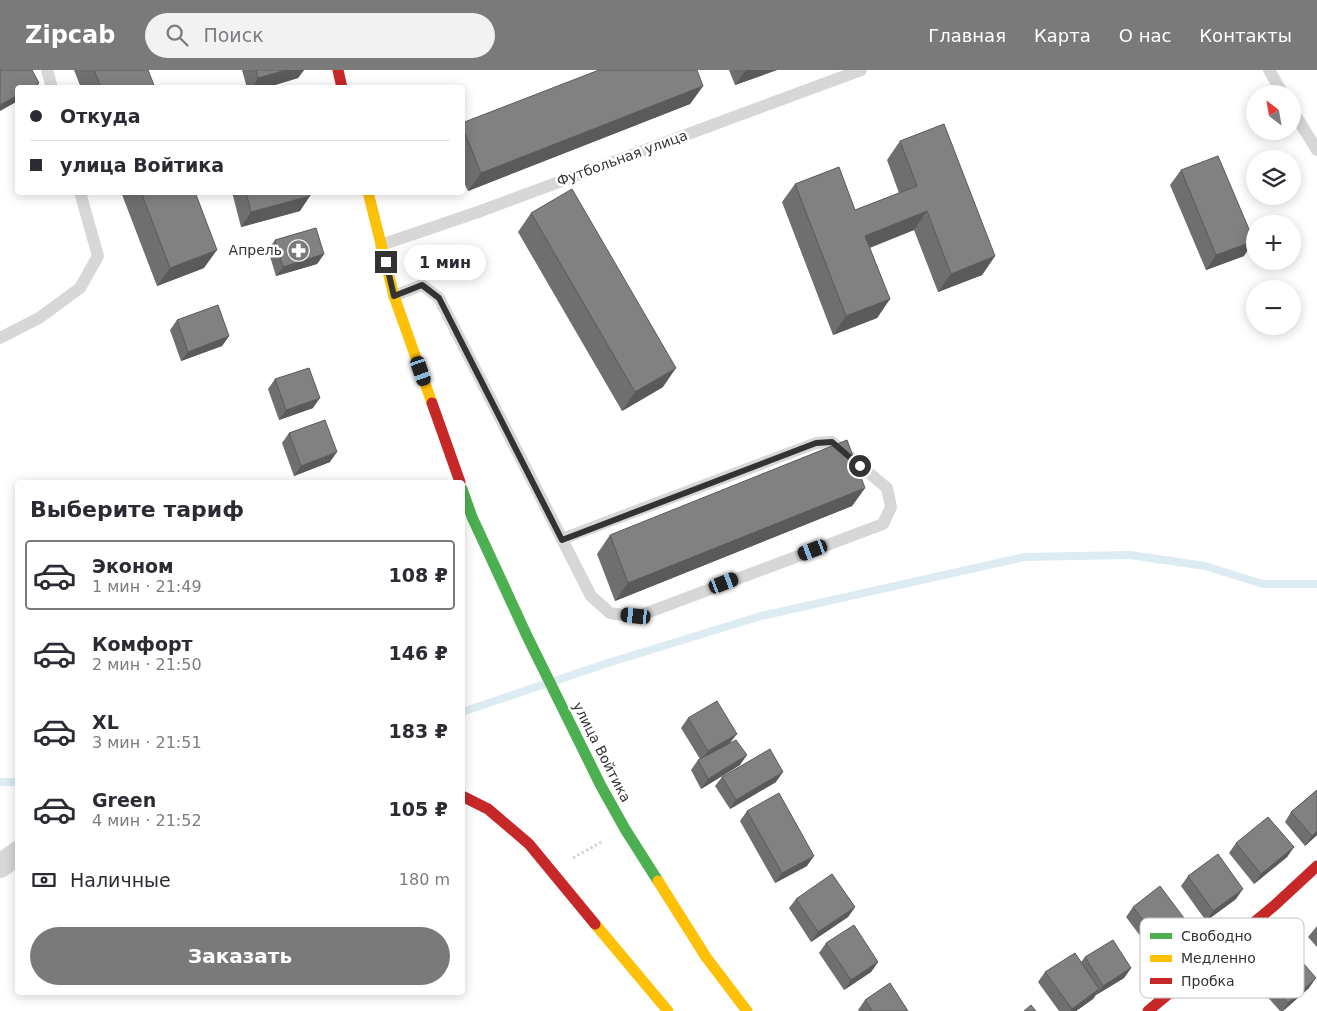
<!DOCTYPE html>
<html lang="ru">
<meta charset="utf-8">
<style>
:root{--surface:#fff;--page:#f2f2f3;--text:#2b2b33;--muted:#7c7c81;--line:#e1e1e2;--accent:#7a7a7a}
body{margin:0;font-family:"DejaVu Sans",sans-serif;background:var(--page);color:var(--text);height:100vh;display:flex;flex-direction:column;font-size:19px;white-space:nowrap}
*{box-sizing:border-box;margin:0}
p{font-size:16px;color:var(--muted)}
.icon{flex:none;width:28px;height:28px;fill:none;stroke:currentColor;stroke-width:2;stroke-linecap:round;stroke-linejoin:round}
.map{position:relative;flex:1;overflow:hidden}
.drawer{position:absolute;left:15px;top:410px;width:450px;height:515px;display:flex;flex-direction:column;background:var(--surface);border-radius:5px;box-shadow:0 2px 12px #0003}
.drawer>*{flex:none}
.guide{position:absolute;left:15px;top:15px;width:450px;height:110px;border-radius:5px;box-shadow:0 2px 12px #0003;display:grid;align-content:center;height:110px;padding:0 15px;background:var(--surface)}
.needle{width:32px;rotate:329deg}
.buttons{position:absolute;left:1246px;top:15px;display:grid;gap:10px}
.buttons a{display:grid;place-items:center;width:55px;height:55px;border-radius:50%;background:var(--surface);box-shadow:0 2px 12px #0003;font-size:25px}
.end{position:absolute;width:22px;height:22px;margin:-11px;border:6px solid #333;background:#fff;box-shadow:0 0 0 2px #fff}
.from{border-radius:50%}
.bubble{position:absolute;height:35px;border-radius:18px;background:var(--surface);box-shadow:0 2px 12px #0003;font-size:16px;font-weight:700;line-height:35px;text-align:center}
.car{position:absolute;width:15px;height:30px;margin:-15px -8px;border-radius:6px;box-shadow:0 0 4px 1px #0007;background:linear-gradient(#222 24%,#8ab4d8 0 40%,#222 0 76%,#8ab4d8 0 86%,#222 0)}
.guide b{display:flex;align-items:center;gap:18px;height:48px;font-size:19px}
.guide b+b{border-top:1px solid var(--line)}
.guide i{width:12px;height:12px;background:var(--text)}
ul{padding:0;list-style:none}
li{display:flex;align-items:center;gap:15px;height:70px;margin:0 10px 8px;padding:0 5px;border:2px solid transparent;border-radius:5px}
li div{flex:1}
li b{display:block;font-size:19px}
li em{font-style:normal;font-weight:700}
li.on{border-color:var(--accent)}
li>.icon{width:45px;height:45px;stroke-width:1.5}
h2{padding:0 15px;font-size:22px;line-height:60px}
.pay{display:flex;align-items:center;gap:12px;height:55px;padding:0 15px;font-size:19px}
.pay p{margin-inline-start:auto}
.button{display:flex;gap:10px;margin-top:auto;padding:10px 15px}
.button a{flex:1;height:58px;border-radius:30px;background:var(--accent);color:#fff;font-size:20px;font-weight:700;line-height:58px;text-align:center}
header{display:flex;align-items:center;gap:30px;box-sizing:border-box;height:70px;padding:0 25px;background:var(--accent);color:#fff}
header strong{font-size:24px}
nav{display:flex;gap:28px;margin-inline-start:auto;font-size:18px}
.search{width:350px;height:45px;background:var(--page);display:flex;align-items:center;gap:12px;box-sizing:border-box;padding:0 18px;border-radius:28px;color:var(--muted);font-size:19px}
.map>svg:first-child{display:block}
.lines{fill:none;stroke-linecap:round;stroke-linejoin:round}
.stream{stroke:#ddebf3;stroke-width:8}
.path{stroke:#d6d6d6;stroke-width:3;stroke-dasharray:2.5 2.5;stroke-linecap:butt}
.lane{stroke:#d7d7d7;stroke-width:12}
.street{stroke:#d7d7d7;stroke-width:24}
.fast{stroke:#4caf50;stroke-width:11}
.slow{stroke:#ffc107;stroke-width:11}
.jam{stroke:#c62828;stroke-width:11}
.wall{fill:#6f6f6f}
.shaded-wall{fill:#5a5a5a}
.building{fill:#818181;stroke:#5a5a5a}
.route{stroke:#333;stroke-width:6}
.labels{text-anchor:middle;stroke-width:5;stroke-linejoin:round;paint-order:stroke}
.street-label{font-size:14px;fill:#333;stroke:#fff}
.poi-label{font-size:14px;fill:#333;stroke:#fff;text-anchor:end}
.key{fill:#fff;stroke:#c2c2c2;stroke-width:1}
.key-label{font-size:14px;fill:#333}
</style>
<header>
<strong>Zipcab</strong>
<div class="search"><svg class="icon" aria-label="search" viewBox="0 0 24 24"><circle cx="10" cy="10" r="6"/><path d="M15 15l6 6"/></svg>Поиск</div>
<nav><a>Главная</a><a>Карта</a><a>О нас</a><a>Контакты</a></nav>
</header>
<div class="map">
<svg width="1317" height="941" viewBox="0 0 1317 941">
<rect width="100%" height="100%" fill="#fff"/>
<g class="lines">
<g class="stream">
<path d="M462,642L611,592L761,546L1024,487L1130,485L1205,496L1263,514H1317"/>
<path d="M0,712H18"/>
</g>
<path class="path" d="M573,788L603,771"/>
<g class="lane">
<path d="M47,0L52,18"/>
<path d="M1269,0L1283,24"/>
<path d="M1292,40L1317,80"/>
<path d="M381,175L478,142L861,0"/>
<path d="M394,226L422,215L439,228L591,526L610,543L636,547L883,454L891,437L887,418L832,372L816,373L562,469"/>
<path d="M0,268L39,248L80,218L98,186L80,122"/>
</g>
<path class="street" d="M0,796L18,783"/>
<path class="fast" d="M462,419L472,447L527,566L601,716L625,759L658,811"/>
<g class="slow">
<path d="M368,122L394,226L432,333"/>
<path d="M658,811L706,887L747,941"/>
<path d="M595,854L668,941"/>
</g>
<g class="jam">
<path d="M338,0L342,18"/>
<path d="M432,333L460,412"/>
<path d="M462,726L488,739L529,774L595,854"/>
<path d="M1148,941L1275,835L1317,796"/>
</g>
</g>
<g class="wall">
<path d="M74,0H148L155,18H81Z"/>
<path d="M242,0H304L298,8L265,18H247Z"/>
<path d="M729,0H777L735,15Z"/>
<path d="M703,16L690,34L468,121L462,108V53Z"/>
<path d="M900,71L995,186L982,205L938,222L914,160L870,178L890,229L877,248L833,265L782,132L795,114L855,140L899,123L887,90Z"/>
<path d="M1181,100L1244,186L1206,200L1170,115Z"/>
<path d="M121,122H195L204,198L157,216Z"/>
<path d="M232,122H309L300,141L241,157Z"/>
<path d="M531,143L663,317L622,341L518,162Z"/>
<path d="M275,170L324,184L317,194L276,206L268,180Z"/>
<path d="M177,250L229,266L222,276L181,291L170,260Z"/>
<path d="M275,309L313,338L279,350L268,319Z"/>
<path d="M289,363L330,392L294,406L282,373Z"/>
<path d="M865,418L852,436L615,531L597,484L610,465Z"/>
<path d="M688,648L730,673L740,695L701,719L691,700L698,690L700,689L681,658Z"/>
<path d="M722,707L776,712L730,739L715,716Z"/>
<path d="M1317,720V765L1305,776L1285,752L1291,742Z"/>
<path d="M747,741L807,796L775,813L740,751Z"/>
<path d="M1236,773L1294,777L1287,787L1254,814L1229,783Z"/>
<path d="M1188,806L1236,829L1206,851L1181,816Z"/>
<path d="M796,829L855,837L848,847L811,872L789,838Z"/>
<path d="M1133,837L1180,862L1153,883L1126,847Z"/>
<path d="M1317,856V877L1308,867Z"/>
<path d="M826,873L878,892L871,902L844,920L819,883Z"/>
<path d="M1085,887L1131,898L1124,908L1096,925L1093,929L1076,941H1059L1038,912L1045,902L1081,892Z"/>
<path d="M1263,904L1309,918L1283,941H1280L1256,914Z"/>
<path d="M865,930L908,941H859L858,940Z"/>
</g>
<g class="shaded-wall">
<path d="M286,0H304L298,8L265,18H252L258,8Z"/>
<path d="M746,0H777L735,15Z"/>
<path d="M39,13L36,18H31Z"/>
<path d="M703,16L690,34L468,121L481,103Z"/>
<path d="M18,25V31L0,41V35Z"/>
<path d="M310,126L300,141L241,157L251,142Z"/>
<path d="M927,141L914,160L852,184L865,166Z"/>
<path d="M1254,171L1244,186L1206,200L1216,185Z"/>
<path d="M217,180L204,198L157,216L170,198Z"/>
<path d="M324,184L317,194L276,206L283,197Z"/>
<path d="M995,186L982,205L938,222L951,204Z"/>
<path d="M890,229L877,248L833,265L846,246Z"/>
<path d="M229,266L222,276L181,291L188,282Z"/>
<path d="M676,298L663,317L622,341L635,322Z"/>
<path d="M320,328L313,338L279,350L286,340Z"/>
<path d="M337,382L330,392L294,406L301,396Z"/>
<path d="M865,418L852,436L615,531L628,513Z"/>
<path d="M737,664L730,673L701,691L708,681Z"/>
<path d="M747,685L740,695L701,719L708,709Z"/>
<path d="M783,702L776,712L730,739L736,730Z"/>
<path d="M1317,761V765L1305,776L1312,766Z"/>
<path d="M1294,777L1287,787L1254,814L1261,804Z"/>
<path d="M814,786L807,796L775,813L782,803Z"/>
<path d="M1243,819L1236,829L1206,851L1213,841Z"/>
<path d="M855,837L848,847L811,872L818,862Z"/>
<path d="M1187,852L1180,862L1153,883L1160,873Z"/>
<path d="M878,892L871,902L844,920L851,910Z"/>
<path d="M1131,898L1124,908L1096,925L1103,916Z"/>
<path d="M1316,908L1309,918L1283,941L1288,933Z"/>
<path d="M1099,919L1093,929L1076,941H1070L1072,939Z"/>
</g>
<g class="building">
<path d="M0,0H32L39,13L31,18H18V25L0,35Z"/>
<path d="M94,0H148L155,18H101Z"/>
<path d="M256,0H286L258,8Z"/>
<path d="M599,0H697L703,16L481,103L462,56V53Z"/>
<path d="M944,54L995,186L951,204L927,141L865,166L890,229L846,246L795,114L839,97L855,140L917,116L900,71Z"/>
<path d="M1218,86L1254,171L1216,185L1181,100Z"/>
<path d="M572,119L676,298L635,322L531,143Z"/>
<path d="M141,122H195L217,180L170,198Z"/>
<path d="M246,122H309L310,126L251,142Z"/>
<path d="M316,158L324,184L283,197L275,170Z"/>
<path d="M218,235L229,266L188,282L177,250Z"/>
<path d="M309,298L320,328L286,340L275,309Z"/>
<path d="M325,350L337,382L301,396L289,363Z"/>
<path d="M847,370L865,418L628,513L610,465Z"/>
<path d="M717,631L737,664L708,681L688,648Z"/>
<path d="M736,670L747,685L708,709L698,690Z"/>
<path d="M770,679L783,702L736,730L722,707Z"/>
<path d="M1317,720V761L1312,766L1291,742Z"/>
<path d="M779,723L814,786L782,803L747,741Z"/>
<path d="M1268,747L1294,777L1261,804L1236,773Z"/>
<path d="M1218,784L1243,819L1213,841L1188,806Z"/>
<path d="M832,804L855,837L818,862L796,829Z"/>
<path d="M1160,816L1187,852L1160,873L1133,837Z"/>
<path d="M854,855L878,892L851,910L826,873Z"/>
<path d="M1113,870L1131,898L1103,916L1085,887Z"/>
<path d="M1291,879L1316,908L1288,933L1263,904Z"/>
<path d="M1075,883L1099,919L1072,939L1045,902Z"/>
<path d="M890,913L908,941H872L865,930Z"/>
<path d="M1031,935L1036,941H1024Z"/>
</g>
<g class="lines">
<path class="route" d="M386,192L394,226L422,215L439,228L562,470L816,373L832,372L860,396"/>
</g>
<defs>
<symbol id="pharmacy-disc" viewBox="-11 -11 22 22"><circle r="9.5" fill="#7a7a7a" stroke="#fff"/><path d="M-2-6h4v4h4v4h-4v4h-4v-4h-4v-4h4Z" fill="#fff"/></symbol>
</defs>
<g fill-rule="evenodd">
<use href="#pharmacy-disc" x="286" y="168" width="25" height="25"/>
</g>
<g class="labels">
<g class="street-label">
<text transform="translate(622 88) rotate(-20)" y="5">Футбольная улица</text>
<text transform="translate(602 682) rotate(63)" y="5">улица Войтика</text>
</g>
<g class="poi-label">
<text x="282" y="185">Апрель</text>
</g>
</g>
<rect x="1140" y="848" width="164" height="80" rx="8" class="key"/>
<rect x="1150" y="863" width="22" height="6" fill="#4caf50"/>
<rect x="1150" y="885" width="22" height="7" fill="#ffc107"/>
<rect x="1150" y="908" width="22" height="6" fill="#c62828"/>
<g class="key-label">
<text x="1181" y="871">Свободно</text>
<text x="1181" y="893">Медленно</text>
<text x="1181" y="916">Пробка</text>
</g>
</svg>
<div class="buttons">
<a><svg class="needle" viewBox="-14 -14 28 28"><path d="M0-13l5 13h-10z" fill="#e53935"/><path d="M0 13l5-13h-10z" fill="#7c7c81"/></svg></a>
<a><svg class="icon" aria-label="layers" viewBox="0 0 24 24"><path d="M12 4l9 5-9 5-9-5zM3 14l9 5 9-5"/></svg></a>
<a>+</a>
<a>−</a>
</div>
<i class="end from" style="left:860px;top:396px"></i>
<i class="end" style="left:386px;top:192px"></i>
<div class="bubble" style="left:404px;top:175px;width:82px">1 мин</div>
<i class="car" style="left:421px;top:301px;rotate:161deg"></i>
<i class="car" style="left:813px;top:480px;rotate:249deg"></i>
<i class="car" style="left:724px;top:513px;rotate:69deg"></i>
<i class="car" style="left:636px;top:546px;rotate:276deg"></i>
<div class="guide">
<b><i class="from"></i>Откуда</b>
<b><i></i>улица Войтика</b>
</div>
<section class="drawer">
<h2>Выберите тариф</h2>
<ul>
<li class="on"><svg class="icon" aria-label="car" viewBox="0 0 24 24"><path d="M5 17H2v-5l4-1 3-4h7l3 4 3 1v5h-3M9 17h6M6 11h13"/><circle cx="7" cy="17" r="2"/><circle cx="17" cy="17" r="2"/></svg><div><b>Эконом</b><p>1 мин · 21:49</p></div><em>108 ₽</em></li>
<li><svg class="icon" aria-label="car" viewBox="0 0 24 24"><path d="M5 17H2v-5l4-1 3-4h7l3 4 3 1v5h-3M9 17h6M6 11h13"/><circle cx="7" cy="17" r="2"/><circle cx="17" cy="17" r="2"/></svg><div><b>Комфорт</b><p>2 мин · 21:50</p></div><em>146 ₽</em></li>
<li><svg class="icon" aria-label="car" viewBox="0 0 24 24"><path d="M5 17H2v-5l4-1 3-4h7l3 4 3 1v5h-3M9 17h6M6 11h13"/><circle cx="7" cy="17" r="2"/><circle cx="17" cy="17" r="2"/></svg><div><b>XL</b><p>3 мин · 21:51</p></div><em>183 ₽</em></li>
<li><svg class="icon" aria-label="car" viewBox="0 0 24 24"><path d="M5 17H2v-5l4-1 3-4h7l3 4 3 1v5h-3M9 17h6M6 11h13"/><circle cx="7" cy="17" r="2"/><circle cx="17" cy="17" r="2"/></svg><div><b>Green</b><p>4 мин · 21:52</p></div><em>105 ₽</em></li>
</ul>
<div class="pay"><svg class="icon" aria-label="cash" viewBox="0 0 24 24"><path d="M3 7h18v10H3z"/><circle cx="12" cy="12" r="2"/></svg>Наличные<p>180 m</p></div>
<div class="button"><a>Заказать</a></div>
</section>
</div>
